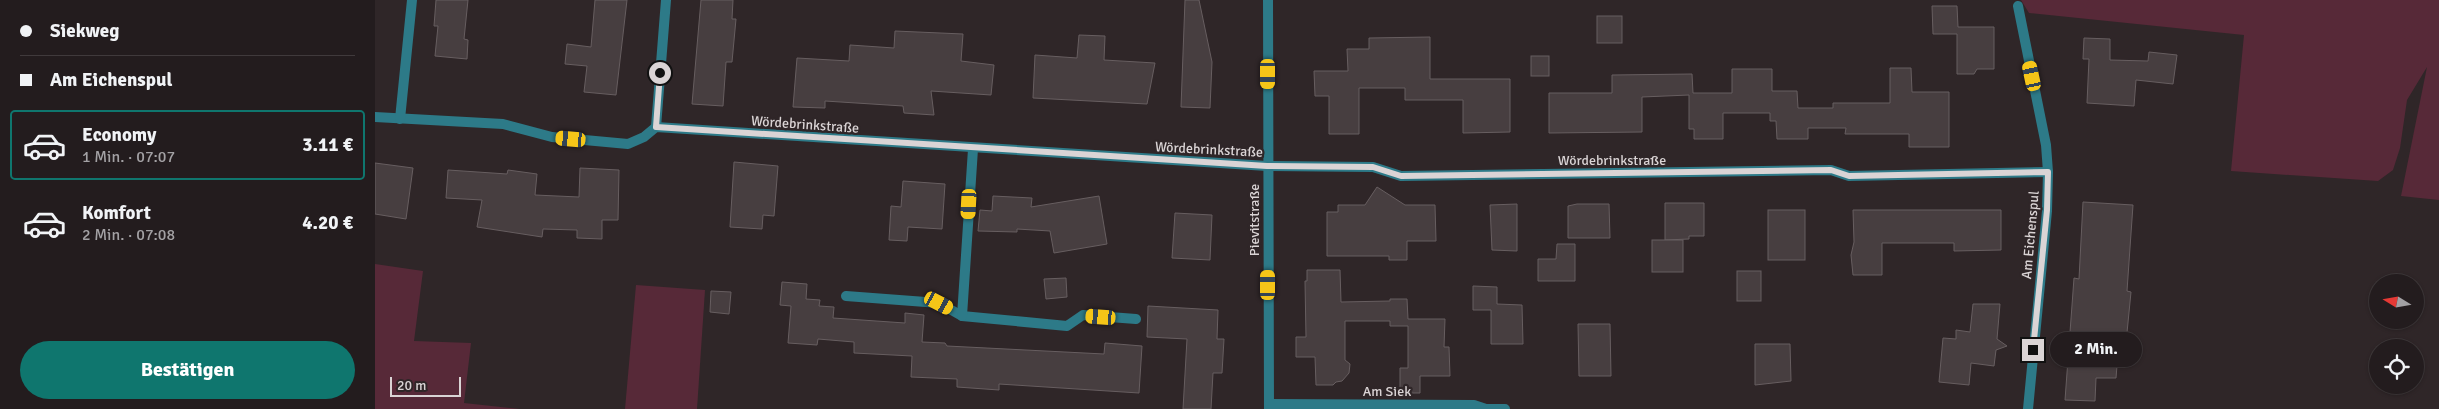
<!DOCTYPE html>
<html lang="de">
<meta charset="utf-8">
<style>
:root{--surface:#231c1e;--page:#2f292b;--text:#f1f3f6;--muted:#a3a1a4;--line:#403a3c;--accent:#0f766e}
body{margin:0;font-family:Signika,sans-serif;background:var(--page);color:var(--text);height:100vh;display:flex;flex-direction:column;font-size:19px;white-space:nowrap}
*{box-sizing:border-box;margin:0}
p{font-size:16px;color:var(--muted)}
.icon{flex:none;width:28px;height:28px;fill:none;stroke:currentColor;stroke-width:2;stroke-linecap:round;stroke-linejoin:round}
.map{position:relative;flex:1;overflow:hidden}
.details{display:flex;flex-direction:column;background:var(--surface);width:375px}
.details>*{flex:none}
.hud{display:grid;align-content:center;height:110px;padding:0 20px;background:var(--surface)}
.needle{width:32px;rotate:281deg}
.tools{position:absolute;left:1994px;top:274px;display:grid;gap:10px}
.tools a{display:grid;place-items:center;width:55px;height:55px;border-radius:50%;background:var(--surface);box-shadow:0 1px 4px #0004,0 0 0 1px var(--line);font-size:25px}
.scale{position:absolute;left:15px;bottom:12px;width:71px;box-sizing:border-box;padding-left:5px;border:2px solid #dad4d5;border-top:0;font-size:14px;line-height:18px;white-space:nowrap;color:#dad4d5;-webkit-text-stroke:4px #2f2628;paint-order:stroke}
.end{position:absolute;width:22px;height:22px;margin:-11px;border:6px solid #dad4d5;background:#111;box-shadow:0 0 0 2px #111}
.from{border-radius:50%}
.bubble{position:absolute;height:35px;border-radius:18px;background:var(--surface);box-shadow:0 1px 4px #0004,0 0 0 1px var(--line);font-size:16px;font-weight:700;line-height:35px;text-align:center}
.car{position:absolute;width:15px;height:30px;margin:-15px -8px;border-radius:6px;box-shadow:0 0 4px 1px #0007;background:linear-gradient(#f5c518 24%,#345 0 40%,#f5c518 0 76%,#345 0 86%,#f5c518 0)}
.hud b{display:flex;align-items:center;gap:18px;height:48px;font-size:19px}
.hud b+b{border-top:1px solid var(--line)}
.hud i{width:12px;height:12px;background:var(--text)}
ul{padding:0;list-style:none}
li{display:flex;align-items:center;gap:15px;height:70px;margin:0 10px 8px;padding:0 10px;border:2px solid transparent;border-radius:5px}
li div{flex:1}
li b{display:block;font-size:19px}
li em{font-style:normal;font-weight:700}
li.current{border-color:var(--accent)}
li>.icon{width:45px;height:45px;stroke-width:1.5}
.cta{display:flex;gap:10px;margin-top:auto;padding:10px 20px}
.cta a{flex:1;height:58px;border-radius:30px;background:var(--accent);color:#fff;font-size:20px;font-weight:700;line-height:58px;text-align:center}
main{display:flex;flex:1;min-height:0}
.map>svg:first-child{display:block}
.green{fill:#572938}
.building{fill:#473e40;stroke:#675e60}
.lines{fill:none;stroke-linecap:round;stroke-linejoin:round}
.minor{stroke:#2d7a88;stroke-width:10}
.route{stroke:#dad4d5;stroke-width:6}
.labels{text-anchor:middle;stroke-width:4.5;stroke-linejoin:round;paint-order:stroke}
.street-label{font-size:14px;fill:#dad4d5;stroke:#2f2628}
</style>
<main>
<section class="details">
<div class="hud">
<b><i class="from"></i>Siekweg</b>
<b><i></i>Am Eichenspul</b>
</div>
<ul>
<li class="current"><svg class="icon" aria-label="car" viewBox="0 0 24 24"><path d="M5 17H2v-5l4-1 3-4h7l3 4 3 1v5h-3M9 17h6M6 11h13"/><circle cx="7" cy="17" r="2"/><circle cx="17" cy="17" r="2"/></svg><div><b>Economy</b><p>1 Min. · 07:07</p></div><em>3.11 €</em></li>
<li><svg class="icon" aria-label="car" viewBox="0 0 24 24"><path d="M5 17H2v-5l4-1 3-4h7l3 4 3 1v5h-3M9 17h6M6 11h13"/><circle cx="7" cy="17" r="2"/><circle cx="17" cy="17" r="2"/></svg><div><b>Komfort</b><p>2 Min. · 07:08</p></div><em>4.20 €</em></li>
</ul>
<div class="cta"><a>Bestätigen</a></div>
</section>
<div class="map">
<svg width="2064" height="409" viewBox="0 0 2064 409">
<rect width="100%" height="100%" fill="#2f2628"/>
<g class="green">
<path d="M1646,0H2064V200L2026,196L2052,67L2032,100L2025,148L2018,170L2003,181L1856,171L1869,35L1654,13Z"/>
<path d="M0,264L48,271L39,341L96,343L89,403L145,409H0Z"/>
<path d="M261,285L330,290L322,409H250Z"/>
</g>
<g class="building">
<path d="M61,0H93L89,39L93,40L92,59L60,56L63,26H59Z"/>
<path d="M220,0H252L241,95L209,92L212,66L190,64L192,44L216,47Z"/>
<path d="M326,0H358L357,19H361L357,62H351L348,106L317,104Z"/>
<path d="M810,0H824L837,62L835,108L806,107Z"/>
<path d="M1557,6H1582L1583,27H1619V69H1602L1599,74H1582V34H1558Z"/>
<rect x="1222" y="16" width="25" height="27"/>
<path d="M520,31L588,34L586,61L619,65L616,95L556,91L559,115L529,113L528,106L450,101V108L418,107L422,58L474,61L475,45L519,48Z"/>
<path d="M704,35L730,36L729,60L780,63L772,104L658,98L660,55L702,58Z"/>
<path d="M1055,37V79H1135V132L1088,133V100H1030V88H984V134H954V96H940L939,71H973L972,49H994V38Z"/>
<path d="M1709,38L1735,39V60L1773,61L1774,52L1802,55L1798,84L1761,80L1759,106L1712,103L1714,59H1708Z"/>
<rect x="1156" y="56" width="18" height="20"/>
<path d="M1515,68H1536L1537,92H1574V147H1534V134H1470L1471,128H1433V139H1402L1401,121H1395V113H1348V139H1319V129H1314V95L1267,97V132L1174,133V93H1237V75L1317,74L1318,93H1357V69H1397V91H1422L1423,108H1458V103H1515Z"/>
<path d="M359,162L403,166L399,216L388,215L387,229L355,227Z"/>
<path d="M0,163L38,168L31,219L0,214Z"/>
<path d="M205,168L244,170L243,220H227V239L202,238V230L168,229L167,237L102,227L107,200L71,198L73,170L132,174L133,170L162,174L160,195L204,197Z"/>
<path d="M528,181L570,184L567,229L533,227L532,241L514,240L516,206L526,207Z"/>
<path d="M1002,187L1030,205H1060L1061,241H1032V260H1014V256H952V212H963V205H990Z"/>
<path d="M618,196L657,198L656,207L724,196L732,244L679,253L675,231L642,229V232L603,231L605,210L617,211Z"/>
<path d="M1708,202L1758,205L1752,291L1756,292L1750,353H1743L1741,378H1721L1720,401L1690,400L1699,278L1704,279Z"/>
<path d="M1290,203H1329V236H1314V239L1290,240Z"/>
<path d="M1142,204V251L1117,250L1115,205Z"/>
<path d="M1202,204H1234L1235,238H1193V206Z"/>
<rect x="1393" y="210" width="37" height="50"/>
<path d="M1478,210H1626V250L1579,251V243H1507V275H1478L1476,255L1479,242Z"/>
<path d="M800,213L837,215L835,260L797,258Z"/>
<rect x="1277" y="240" width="31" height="32"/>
<path d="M1182,244H1200V281H1163V259H1181Z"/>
<path d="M932,270H965L966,302L1015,301V299H1032L1033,319H1070L1069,347H1074L1075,376H1045V393H1025V368H1033V326H1015V321H970V360L975,364L974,373L967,381L961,382L958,385H941L940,357H921V337H931L930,281H932Z"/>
<rect x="1362" y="271" width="24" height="30"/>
<path d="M691,278L692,297L671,299L669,279Z"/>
<path d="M407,282L432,284L431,299L445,300L444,306L459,307L458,318L530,323V313L549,315L547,342L570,343L572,346L729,354L730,343L767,346L764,393L624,384V390L582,387V379L536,377L537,356L479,353V342L443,339L442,345L413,343L416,306L405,305Z"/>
<path d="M1098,286L1122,287V304L1147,305L1148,344H1116V310H1098Z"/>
<path d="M336,291L356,292L354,314L335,312Z"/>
<path d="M1598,304H1625L1622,339L1632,346L1621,350L1619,366L1596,363L1594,385L1564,382L1568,338L1581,339V330L1595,332Z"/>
<path d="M773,306L843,310L842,339H849L847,373H838L836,409H808L812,339L772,337Z"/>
<path d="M1203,324H1235L1236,376H1204Z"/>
<path d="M1380,344H1415L1416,381L1380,385Z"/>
</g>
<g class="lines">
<g class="minor">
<path d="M893,0L894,409"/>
<path d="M1643,6L1671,145L1673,172L1672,211L1653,409"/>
<path d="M0,117L128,124L177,137L253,144L269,137L281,127L892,166L998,167L1026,176L1456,170L1474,176L1673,172"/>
<path d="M25,119L37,0"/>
<path d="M281,127L291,0"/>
<path d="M471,296L564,303L587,316L692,326L708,315L761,319"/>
<path d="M587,316L598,149"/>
<path d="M894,404L1099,405L1111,409H1130"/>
</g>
</g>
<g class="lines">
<path class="route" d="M285,73L281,127L892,166L998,167L1026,176L1456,170L1474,176L1673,172L1672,210L1658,350"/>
</g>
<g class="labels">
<g class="street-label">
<text transform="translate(430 124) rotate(4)" y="5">Wördebrinkstraße</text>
<text transform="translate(834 149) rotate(3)" y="5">Wördebrinkstraße</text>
<text x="1237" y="165">Wördebrinkstraße</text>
<text transform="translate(879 220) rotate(-90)" y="5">Pievitstraße</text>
<text transform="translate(1655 235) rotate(-85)" y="5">Am Eichenspul</text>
<text x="1012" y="396">Am Siek</text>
</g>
</g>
</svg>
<div class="tools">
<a><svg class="needle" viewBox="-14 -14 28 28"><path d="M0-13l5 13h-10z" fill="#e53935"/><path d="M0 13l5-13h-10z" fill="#a3a1a4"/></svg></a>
<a><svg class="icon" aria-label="locate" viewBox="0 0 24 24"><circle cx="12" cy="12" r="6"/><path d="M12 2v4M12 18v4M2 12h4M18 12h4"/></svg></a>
</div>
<div class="scale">20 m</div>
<i class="end from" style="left:285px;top:73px"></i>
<i class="end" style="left:1658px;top:350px"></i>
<div class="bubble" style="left:1675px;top:332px;width:92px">2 Min.</div>
<i class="car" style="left:893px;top:74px;rotate:180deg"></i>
<i class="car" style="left:1657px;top:76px;rotate:348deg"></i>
<i class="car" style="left:196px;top:139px;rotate:275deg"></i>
<i class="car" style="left:594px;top:204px;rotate:183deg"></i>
<i class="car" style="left:893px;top:285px;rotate:0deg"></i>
<i class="car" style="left:564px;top:303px;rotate:118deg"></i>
<i class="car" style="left:726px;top:317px;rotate:274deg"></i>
</div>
</main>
